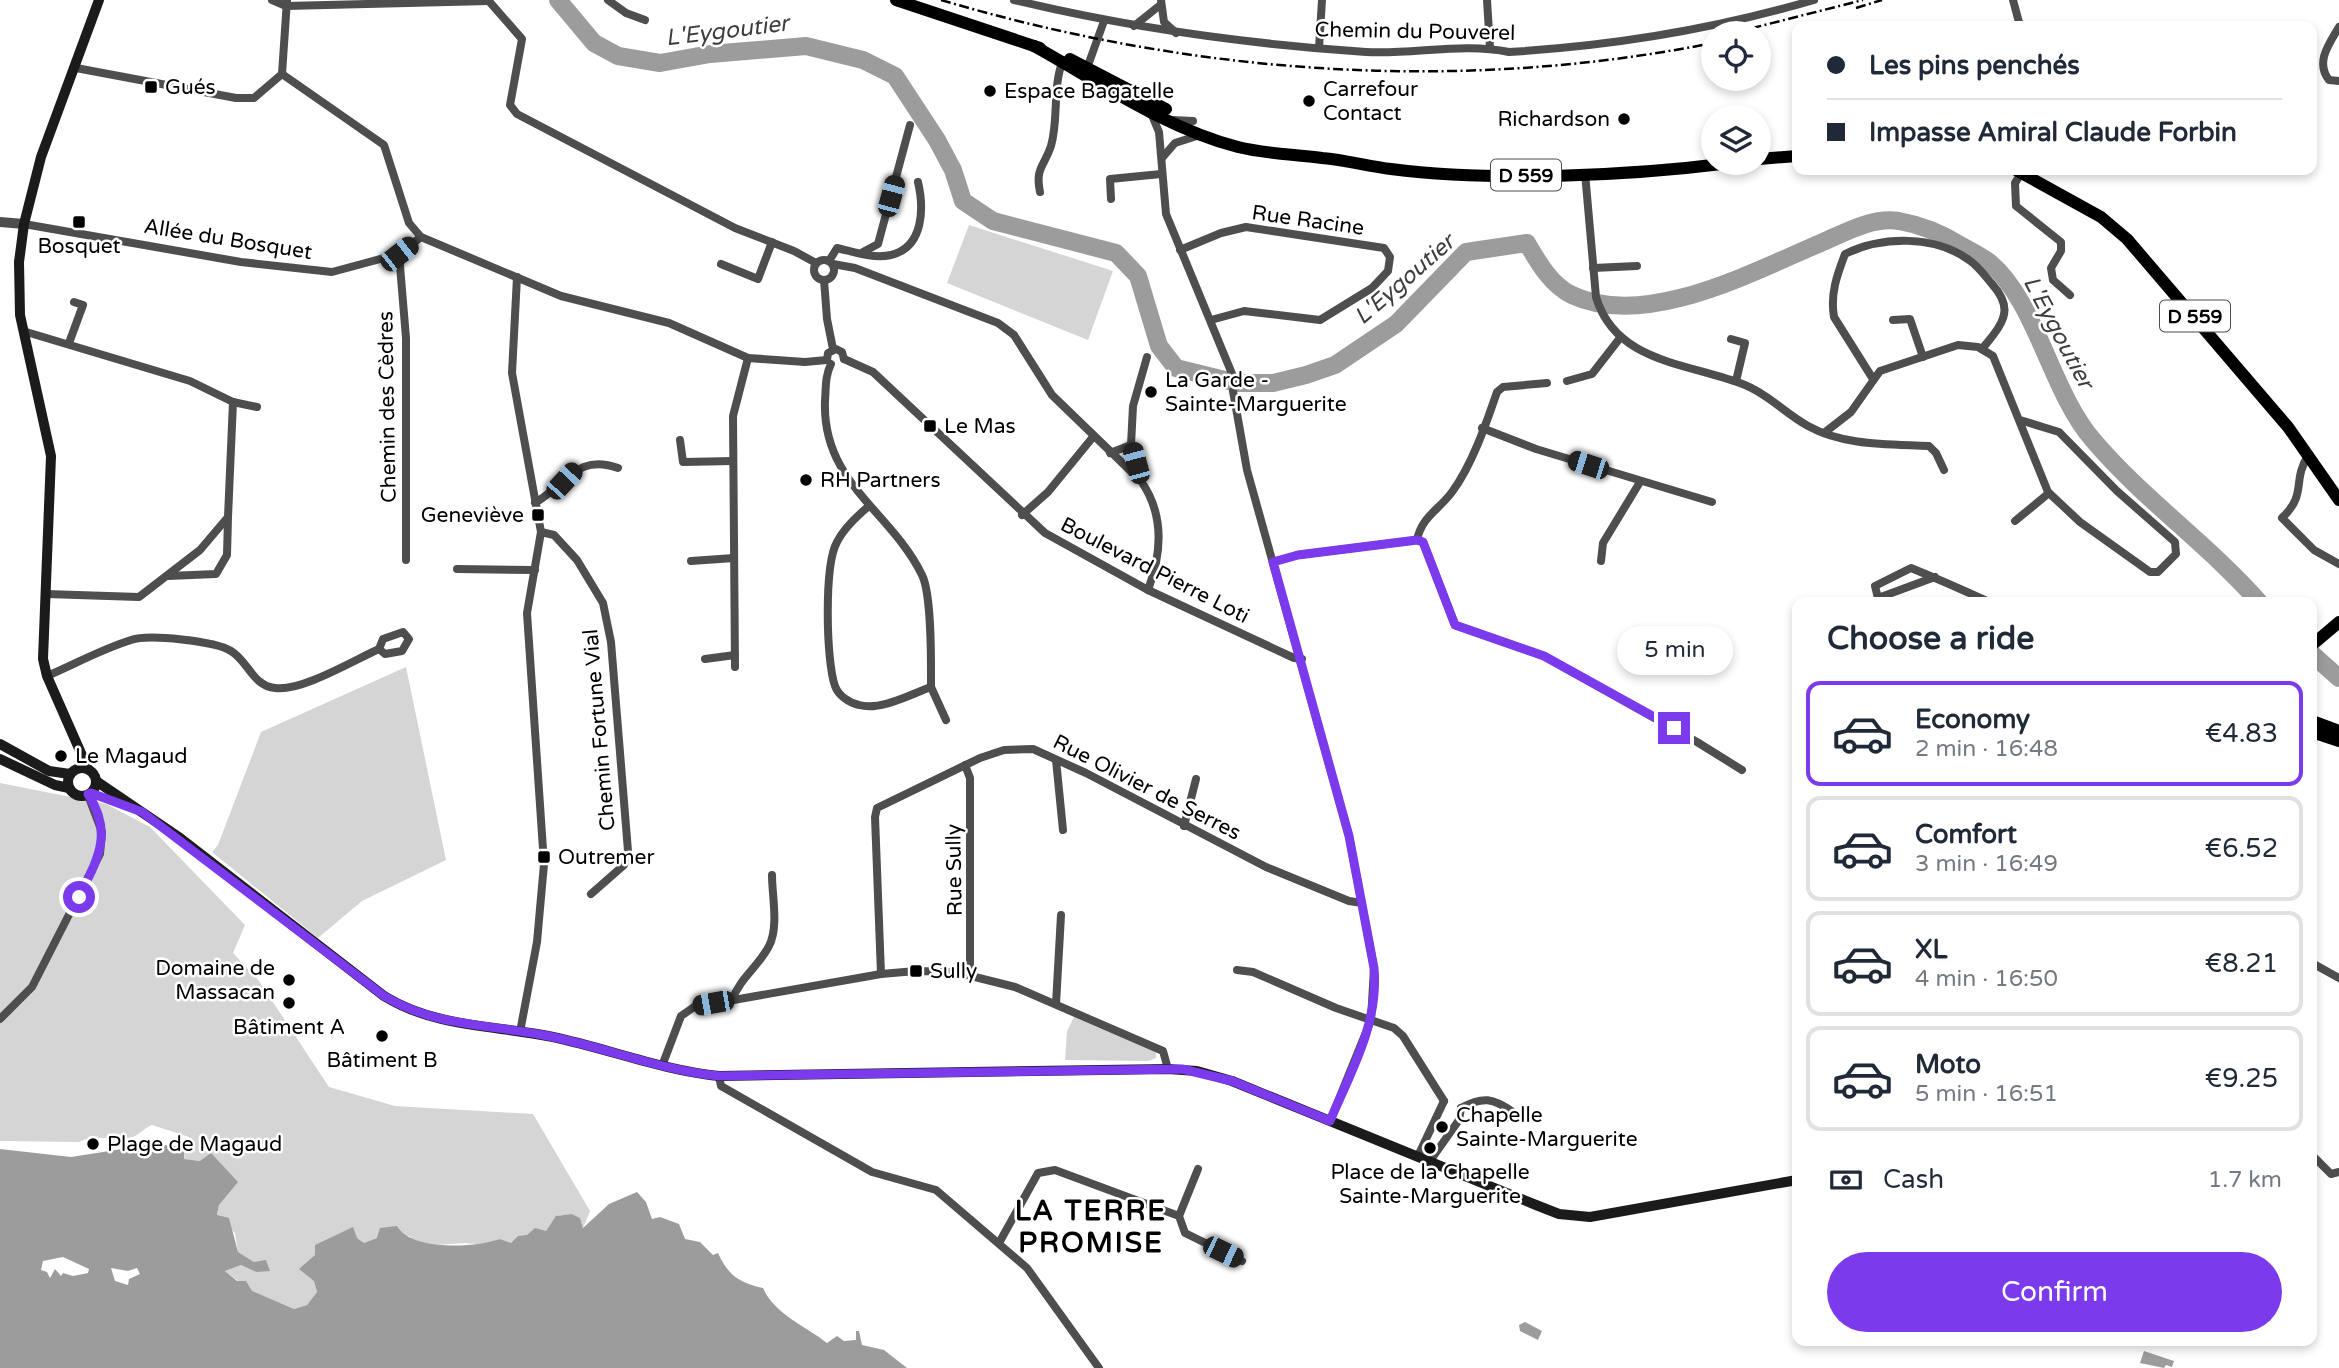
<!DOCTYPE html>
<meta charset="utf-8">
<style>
:root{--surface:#fff;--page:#f2f2f3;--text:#1f2937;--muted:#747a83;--line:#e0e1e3;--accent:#7c3aed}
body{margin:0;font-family:"Varela Round",sans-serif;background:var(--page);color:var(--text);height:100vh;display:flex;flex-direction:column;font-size:26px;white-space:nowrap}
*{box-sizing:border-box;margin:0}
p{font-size:23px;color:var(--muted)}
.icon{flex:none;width:38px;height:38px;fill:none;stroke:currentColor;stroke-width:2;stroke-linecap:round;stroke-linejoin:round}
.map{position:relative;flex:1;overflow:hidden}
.side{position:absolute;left:1792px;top:597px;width:525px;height:749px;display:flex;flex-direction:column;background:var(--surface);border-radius:14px;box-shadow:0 4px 10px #0003}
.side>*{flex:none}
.banner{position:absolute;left:1792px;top:21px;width:525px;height:154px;border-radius:14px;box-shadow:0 4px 10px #0003;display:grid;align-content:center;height:154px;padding:0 35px;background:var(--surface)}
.controls{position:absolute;left:1701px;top:21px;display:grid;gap:14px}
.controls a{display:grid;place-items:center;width:70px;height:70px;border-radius:50%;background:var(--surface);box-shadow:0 4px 10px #0003;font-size:35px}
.end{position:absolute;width:32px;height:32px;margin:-16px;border:9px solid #7c3aed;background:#fff;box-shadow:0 0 0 4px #fff}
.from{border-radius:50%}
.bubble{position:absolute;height:49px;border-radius:24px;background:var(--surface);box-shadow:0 4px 10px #0003;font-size:23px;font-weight:600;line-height:49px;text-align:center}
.car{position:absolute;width:21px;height:42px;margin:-21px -10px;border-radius:9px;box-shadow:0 0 5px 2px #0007;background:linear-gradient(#222 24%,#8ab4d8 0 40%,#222 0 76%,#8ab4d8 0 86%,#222 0)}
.banner b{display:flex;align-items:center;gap:24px;height:66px;font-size:26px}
.banner b+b{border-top:2px solid var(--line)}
.banner i{width:18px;height:18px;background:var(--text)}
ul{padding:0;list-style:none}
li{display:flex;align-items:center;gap:21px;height:105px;margin:0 14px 10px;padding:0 21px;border:4px solid var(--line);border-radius:14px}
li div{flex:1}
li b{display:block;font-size:26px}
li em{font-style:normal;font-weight:600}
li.active{border-color:var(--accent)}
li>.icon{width:63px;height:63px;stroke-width:1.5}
h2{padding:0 35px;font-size:32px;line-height:84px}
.pay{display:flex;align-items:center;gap:18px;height:77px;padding:0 35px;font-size:26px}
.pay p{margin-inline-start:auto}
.action{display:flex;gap:14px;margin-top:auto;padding:14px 35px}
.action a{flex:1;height:80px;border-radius:42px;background:var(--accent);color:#fff;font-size:28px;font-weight:600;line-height:80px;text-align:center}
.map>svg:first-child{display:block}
.green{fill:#d5d5d5}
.water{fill:#9c9c9c;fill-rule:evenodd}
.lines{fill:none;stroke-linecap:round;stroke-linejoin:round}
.river{stroke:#9c9c9c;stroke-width:18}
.minor{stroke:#4e4e4e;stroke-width:8}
.tertiary{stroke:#4e4e4e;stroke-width:10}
.secondary{stroke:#1b1b1b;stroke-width:10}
.primary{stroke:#000;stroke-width:12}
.rail{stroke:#000;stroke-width:2.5;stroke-dasharray:10 3.5 2 3.5;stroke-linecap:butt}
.route{stroke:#7c3aed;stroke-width:9}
.poi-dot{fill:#000;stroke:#fff;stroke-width:2.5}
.labels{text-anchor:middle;stroke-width:5;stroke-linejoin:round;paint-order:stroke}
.shield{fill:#fff;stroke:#4c4c4c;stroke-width:2}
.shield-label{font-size:19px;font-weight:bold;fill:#000}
.street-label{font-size:21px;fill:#000;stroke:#fff}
.poi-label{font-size:21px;fill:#000;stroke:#fff;text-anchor:start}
.water-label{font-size:23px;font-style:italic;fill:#3d3d3d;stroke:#fff}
.district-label{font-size:28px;font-weight:bold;letter-spacing:2px;fill:#000;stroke:#fff}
</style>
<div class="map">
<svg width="2339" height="1368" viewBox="0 0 2339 1368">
<rect width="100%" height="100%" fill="#fff"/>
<g class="green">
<path d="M969,225L1113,271L1088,340L947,283Z"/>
<path d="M406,667L446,860L362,901L318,938L212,852L218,845L261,732Z"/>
<path d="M0,783L106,804L150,827L245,925L233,953L259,981L329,1087L395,1106L533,1114L590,1211L583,1228L580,1218L572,1214L557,1216L546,1231L527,1235L511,1244L500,1239L483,1246C458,1237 432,1254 409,1236L377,1238L364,1243L357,1238L352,1228L316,1245L315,1255L309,1262L317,1292L307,1305L294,1309L251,1291L225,1271L241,1265L256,1272L254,1262L238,1252L235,1233L217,1216L219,1205L237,1182L200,1161L184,1159L189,1137L152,1125C145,1128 138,1135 133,1137C115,1142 95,1133 79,1142L0,1141Z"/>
<path d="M1074,1017L1156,1052V1058L1148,1061L1065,1060L1067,1031Z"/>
</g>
<g class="water">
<path d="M154,1144L185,1147L184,1159L200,1161L211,1153L238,1182L219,1205L217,1215L229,1218L238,1252L254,1262L266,1260L270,1271L256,1272L241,1265L225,1271L237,1281H246L252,1291L294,1309L307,1305L317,1292L314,1281L299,1269L315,1255V1245L353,1227L357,1238L364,1243L377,1238L380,1228L397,1226C411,1251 475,1248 500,1239L511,1243L518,1236L527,1235L535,1228L546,1231L556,1216L572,1214L580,1218L583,1228L609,1204L637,1192L646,1202L652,1219L660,1217L679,1224L685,1239L700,1242L713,1255L718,1253C728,1275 739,1283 763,1288C775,1315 806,1326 827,1343L837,1336L844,1341L856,1340V1331H859L862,1345L884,1350L907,1368H0V1149L71,1157ZM63,1257L89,1269L88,1273L73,1276L63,1273L61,1276L55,1269L50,1278L47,1272L41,1270L43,1261ZM111,1268L128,1271L137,1268L140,1274L129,1279L128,1285L115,1281Z"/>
<path d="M1525,1322L1542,1331L1538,1340L1520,1331L1519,1325Z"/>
<path d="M2144,1351L2174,1361L2172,1367L2166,1365L2164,1368L2140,1363Z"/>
</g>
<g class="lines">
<g class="river">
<path d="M558,0L594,43L618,56L660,63L710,54L806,46L863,60L895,76L937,140L953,170L963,201L993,221L1116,253L1138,276L1159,346L1176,368L1237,383H1273L1306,375L1335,365L1396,324L1466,252L1527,243C1538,262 1551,285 1572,295C1646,330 1754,271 1823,242C1846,232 1872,217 1899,221C1922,225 1943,234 1962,246C1971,251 1981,256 1989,262C2037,302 2050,390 2093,440C2143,499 2208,544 2259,602"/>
<path d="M2312,654L2339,678"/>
</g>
<g class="minor">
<path d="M272,0L286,6L489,1"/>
<path d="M488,0L522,39L510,105L517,114L735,228L794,251L816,263"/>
<path d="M608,0L626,13L645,20"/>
<path d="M1014,0C1130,28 1247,44 1366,52C1412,55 1463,42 1509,52C1612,46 1715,29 1814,0"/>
<path d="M1161,0L1164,22L1176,33"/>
<path d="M1487,0L1490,48"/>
<path d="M2013,0L2020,26"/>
<path d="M1134,26L1159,6"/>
<path d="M2339,27C2329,44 2315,62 2329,80L2339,81"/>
<path d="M1319,48L1322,0"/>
<path d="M76,68L236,98H254L282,74"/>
<path d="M1086,71L1104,21"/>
<path d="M282,74L384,145L409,223L421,237L561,296L669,323L748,358L805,362L827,360"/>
<path d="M282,74L287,0"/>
<path d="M1151,113L1159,132L1166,214L1235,381"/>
<path d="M1172,120L1193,121"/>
<path d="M1162,158L1175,143L1200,135"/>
<path d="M2022,172L2015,183L2016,206L2061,242V251L2051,268L2053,280L2070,295"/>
<path d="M1585,173L1596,297C1616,364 1690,363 1745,385C1768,394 1786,414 1808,426C1844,446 1889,444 1929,446L1936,453L1944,470"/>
<path d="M1040,192C1035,168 1044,167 1051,146C1059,118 1052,88 1063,60"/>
<path d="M1111,199L1110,179L1161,174"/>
<path d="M24,224L241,262L332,272L399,254L421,237"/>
<path d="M1180,250L1221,233L1246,227L1384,248L1390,257L1388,271L1372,288L1320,320L1244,311L1211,320"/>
<path d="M863,252L878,244L910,125"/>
<path d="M399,254L406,338V560"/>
<circle cx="824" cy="270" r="10"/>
<path d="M829,261L837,248C854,252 873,259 891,255C924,247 924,208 918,182"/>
<path d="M721,264L758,279L772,242"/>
<path d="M833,264L855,268L998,323L1014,335L1052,395L1141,481C1164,514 1162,553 1148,590"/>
<path d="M1593,268L1637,266"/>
<path d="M517,277L512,373L541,532L527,613L544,864L537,942L520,1032"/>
<path d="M824,280L827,319L833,349"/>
<path d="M1893,320L1910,319L1923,357"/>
<path d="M23,331L190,381L233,402L257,407"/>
<path d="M1731,339L1745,343L1736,381"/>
<path d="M69,343L83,305L74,302"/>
<path d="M844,359L873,372L1045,533L1148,590L1294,658L1302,659"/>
<path d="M827,360L828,353L836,349L842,352L844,359"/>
<path d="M831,364C825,376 826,388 825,401C822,483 891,511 922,575C932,595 931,662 931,687C911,694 881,711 859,705C849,703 838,695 835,686C826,661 824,565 837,542C844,528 857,516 869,506"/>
<path d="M1873,379L1834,317C1830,294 1837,275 1845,254C1882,236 1935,235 1969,260C1978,266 1985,276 1992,284C2000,293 2008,305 2003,318C2000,329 1989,340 1982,349"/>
<path d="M1567,381L1592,374L1620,338"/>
<path d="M1233,391L1247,470L1349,836L1374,968L1371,1020L1330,1121"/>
<path d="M1482,428L1536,449L1712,502"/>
<path d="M1824,433L1851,412L1880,371L1958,345L1978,347L1993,356L2048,492L2080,522L2150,572H2158L2176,554L2175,542L2117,491L2059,432L2020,420"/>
<path d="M680,440L683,462L733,461"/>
<path d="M1131,445L1140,480"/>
<path d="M1110,453L1131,445L1133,406L1147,357"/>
<path d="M2309,454C2291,482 2308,493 2282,518L2314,550L2339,564"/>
<path d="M535,503C566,485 577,453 618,468"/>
<path d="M1022,515L1048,492L1093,437"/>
<path d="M2015,521L2049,493"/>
<path d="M541,532L554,535L577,560L603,603L611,642L628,851L624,865L591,894"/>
<path d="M1417,540L1423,542L1455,625L1544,656L1697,742L1742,770"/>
<path d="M1417,540C1422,516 1439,510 1452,492C1472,465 1486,424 1497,392L1503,387L1547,383"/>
<path d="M691,561L734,558"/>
<path d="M1601,561L1603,543L1640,482"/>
<path d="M1273,562L1298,555L1417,540"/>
<path d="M457,569L535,570"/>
<path d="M168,576L216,574L227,555L228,517"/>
<path d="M1935,577L1878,598L1875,586L1911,568C1938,579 1963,590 1989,602"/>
<path d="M46,594L139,597L200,550L228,517L233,402"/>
<path d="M403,632L409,639L402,651L385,654L379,649L383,639Z"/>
<path d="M705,659L735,655"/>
<path d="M735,667L733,416L748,358"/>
<path d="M47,676C75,664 102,649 131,640C149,634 215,641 231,651C248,661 253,686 275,688C301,692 354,660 379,649"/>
<path d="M931,687L946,720"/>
<path d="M1056,760L1063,830"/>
<path d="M965,765L970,778V975"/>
<path d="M1184,826L1196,779"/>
<path d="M2312,963L2339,978"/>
<path d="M1237,970L1253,972L1336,1008L1394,1028L1403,1036L1444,1101"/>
<path d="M881,974L875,817L877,808L980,758L1004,750L1033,749L1086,773L1266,867L1349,901L1362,903"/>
<path d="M732,1000C740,978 759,966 769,946C779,927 772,896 772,875"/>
<path d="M1056,1004L1061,915"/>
<path d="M0,1019L32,987L100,854L102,832L88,795"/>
<path d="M662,1066L681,1016L694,1007L881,974L916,971L955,972L1015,987L1163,1051L1168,1069"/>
<path d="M719,1076L721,1086L872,1172L936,1190L1027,1268L1099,1368"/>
<path d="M1461,1108C1483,1096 1493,1098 1513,1112"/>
<path d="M2312,1155L2331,1174L2339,1172"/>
<path d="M1418,1156L1444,1101"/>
<path d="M1430,1161L1459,1120L1461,1108"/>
<path d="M1179,1216L1198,1169"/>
<path d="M999,1243L1038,1173L1055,1170L1179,1216L1185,1233L1242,1261"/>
</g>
<path class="tertiary" d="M0,222L24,224"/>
<g class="secondary">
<path d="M0,744L49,771L70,774"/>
<path d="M0,759L55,785L69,788"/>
<circle cx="82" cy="782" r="14"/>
<path d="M88,769L47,676L43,659L51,456L20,315L19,262L24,224L41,157L99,0"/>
<path d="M96,781L180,838L384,996C436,1028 495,1025 553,1037C609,1049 662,1070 719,1076L1168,1069L1197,1071L1232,1081L1536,1205L1559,1214L1590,1217L1797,1180"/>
</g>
<g class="primary">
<path d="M896,0L1040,48"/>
<path d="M1034,46C1099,82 1165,128 1238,147C1266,154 1294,154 1322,158C1345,160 1368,166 1391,169C1493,182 1627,176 1730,163"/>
<path d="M1070,59L1166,109"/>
<path d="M1759,159L1797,156"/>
<path d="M2016,170L2101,217L2127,239L2288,427L2339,500"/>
<path d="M2312,645L2339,622"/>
<path d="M2312,721L2339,731"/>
<path d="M2312,732L2339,741"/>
</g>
<g class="rail">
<path d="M941,0C1191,74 1456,94 1713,43"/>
<path d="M1856,8L1882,0"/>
<path d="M1733,33L1863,0"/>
</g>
</g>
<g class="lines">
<path class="route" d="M79,897C97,860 114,834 88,794L91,793L142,812L384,996C437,1028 494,1024 553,1037C609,1049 662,1070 719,1076L1182,1069L1232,1081L1330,1121C1351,1071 1379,1024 1374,968L1349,836L1273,562L1298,555L1417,540L1423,542L1455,625L1544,656L1674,728"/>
</g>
<g class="poi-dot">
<rect x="144" y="80" width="14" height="14" rx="3.5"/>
<circle cx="990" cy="91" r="7"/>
<circle cx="1309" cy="101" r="7"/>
<circle cx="1624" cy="119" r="7"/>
<rect x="72" y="215" width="14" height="14" rx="3.5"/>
<circle cx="1151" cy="392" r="7"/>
<rect x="923" y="419" width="14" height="14" rx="3.5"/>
<circle cx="806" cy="480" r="7"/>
<rect x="531" y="508" width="14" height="14" rx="3.5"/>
<circle cx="61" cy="756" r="7"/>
<rect x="537" y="850" width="14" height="14" rx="3.5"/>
<rect x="909" y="964" width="14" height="14" rx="3.5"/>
<circle cx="289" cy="980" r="7"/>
<circle cx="289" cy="1003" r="7"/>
<circle cx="382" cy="1036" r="7"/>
<circle cx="1442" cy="1127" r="7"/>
<circle cx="93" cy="1144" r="7"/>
<circle cx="1430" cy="1148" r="7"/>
</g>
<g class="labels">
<g class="shield">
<rect x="1491" y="159.5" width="70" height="31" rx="5"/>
<rect x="2160" y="300.5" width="70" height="31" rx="5"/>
</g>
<g class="shield-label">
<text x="1526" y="182">D 559</text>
<text x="2195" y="323">D 559</text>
</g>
<g class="street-label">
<text transform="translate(1415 31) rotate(1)" y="7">Chemin du Pouverel</text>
<text transform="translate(1308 220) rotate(8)" y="7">Rue Racine</text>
<text transform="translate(228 239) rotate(9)" y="7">Allée du Bosquet</text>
<text transform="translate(387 407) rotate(-91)" y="7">Chemin des Cèdres</text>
<text transform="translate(1155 570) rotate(27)" y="7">Boulevard Pierre Loti</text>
<text transform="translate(599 730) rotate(-95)" y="7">Chemin Fortune Vial</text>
<text transform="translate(1147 787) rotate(27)" y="7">Rue Olivier de Serres</text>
<text transform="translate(954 870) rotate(-91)" y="7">Rue Sully</text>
</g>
<g class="poi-label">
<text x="165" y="94">Gués</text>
<text x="1323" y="96">Carrefour<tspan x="1323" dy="24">Contact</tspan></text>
<text x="1004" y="98">Espace Bagatelle</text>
<text x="1610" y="126" text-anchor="end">Richardson</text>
<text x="79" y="253" text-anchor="middle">Bosquet</text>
<text x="1165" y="387">La Garde -<tspan x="1165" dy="24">Sainte-Marguerite</tspan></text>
<text x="944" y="433">Le Mas</text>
<text x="820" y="487">RH Partners</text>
<text x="524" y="522" text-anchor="end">Geneviève</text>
<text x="75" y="763">Le Magaud</text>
<text x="558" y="864">Outremer</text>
<text x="275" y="975" text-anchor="end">Domaine de<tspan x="275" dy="24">Massacan</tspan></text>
<text x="930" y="978">Sully</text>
<text x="289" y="1034" text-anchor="middle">Bâtiment A</text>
<text x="382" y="1067" text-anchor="middle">Bâtiment B</text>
<text x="1456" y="1122">Chapelle<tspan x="1456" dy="24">Sainte-Marguerite</tspan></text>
<text x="107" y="1151">Plage de Magaud</text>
<text x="1430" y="1179" text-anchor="middle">Place de la Chapelle<tspan x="1430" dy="24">Sainte-Marguerite</tspan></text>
</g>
<g class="water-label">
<text transform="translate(727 30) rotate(-7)" y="8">L'Eygoutier</text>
<text transform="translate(1404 279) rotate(-41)" y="8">L'Eygoutier</text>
<text transform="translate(2059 332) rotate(62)" y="8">L'Eygoutier</text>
</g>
<g class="district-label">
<text x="1091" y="1220">LA TERRE<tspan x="1091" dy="32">PROMISE</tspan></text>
</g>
</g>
</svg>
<div class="controls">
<a><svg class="icon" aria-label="locate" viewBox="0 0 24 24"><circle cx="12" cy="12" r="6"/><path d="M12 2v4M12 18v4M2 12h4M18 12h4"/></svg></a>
<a><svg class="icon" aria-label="layers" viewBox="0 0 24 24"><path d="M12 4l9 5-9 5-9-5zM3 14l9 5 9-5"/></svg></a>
</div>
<i class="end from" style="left:79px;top:897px"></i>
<i class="end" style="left:1674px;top:728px"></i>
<div class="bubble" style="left:1617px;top:626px;width:116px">5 min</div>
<i class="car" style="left:891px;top:196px;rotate:15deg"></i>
<i class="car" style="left:399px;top:254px;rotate:52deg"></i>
<i class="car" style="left:1136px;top:463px;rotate:345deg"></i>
<i class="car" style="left:1588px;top:465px;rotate:288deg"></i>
<i class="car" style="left:564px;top:481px;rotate:43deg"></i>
<i class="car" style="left:713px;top:1003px;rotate:260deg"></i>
<i class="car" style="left:1223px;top:1252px;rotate:116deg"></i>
<div class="banner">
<b><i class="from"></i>Les pins penchés</b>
<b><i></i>Impasse Amiral Claude Forbin</b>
</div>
<section class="side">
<h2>Choose a ride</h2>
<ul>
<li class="active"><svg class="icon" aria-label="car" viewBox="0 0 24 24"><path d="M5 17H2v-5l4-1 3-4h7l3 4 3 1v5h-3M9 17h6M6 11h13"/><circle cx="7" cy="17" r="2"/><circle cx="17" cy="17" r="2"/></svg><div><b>Economy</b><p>2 min · 16:48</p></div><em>€4.83</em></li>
<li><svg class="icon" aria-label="car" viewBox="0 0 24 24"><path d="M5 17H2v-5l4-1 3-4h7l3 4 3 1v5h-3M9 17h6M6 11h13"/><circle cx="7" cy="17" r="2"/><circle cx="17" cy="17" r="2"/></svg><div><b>Comfort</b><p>3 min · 16:49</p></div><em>€6.52</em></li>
<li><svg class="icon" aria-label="car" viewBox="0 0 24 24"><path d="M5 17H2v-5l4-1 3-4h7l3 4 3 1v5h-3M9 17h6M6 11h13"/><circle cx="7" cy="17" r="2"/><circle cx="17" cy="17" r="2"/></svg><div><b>XL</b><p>4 min · 16:50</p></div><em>€8.21</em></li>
<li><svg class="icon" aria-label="car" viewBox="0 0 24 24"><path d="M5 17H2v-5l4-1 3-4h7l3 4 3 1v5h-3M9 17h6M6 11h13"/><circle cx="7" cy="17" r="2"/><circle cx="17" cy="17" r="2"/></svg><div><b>Moto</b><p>5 min · 16:51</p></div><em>€9.25</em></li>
</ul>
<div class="pay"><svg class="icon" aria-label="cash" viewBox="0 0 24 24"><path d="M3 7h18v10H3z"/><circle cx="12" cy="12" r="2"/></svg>Cash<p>1.7 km</p></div>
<div class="action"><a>Confirm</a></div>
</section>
</div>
